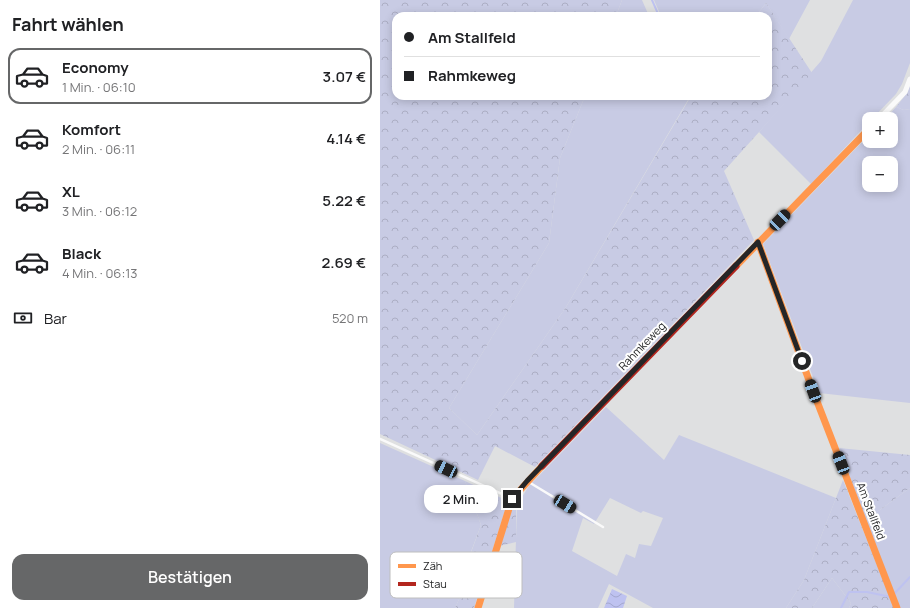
<!DOCTYPE html>
<html lang="de">
<meta charset="utf-8">
<style>
:root{--surface:#fff;--page:#f6f6f6;--text:#202124;--muted:#757577;--line:#e0e0e0;--accent:#666768}
body{margin:0;font-family:Manrope,sans-serif;background:var(--page);color:var(--text);height:100vh;display:flex;flex-direction:column;font-size:15px;white-space:nowrap}
*{box-sizing:border-box;margin:0}
p{font-size:13px;color:var(--muted)}
.icon{flex:none;width:22px;height:22px;fill:none;stroke:currentColor;stroke-width:2;stroke-linecap:round;stroke-linejoin:round}
.map{position:relative;flex:1;overflow:hidden}
.drawer{display:flex;flex-direction:column;background:var(--surface);width:380px}
.drawer>*{flex:none}
.banner{position:absolute;left:12px;top:12px;width:380px;height:88px;border-radius:12px;box-shadow:0 2px 10px #0003;display:grid;align-content:center;height:88px;padding:0 12px;background:var(--surface)}
.controls{position:absolute;left:482px;top:112px;display:grid;gap:8px}
.controls a{display:grid;place-items:center;width:36px;height:36px;border-radius:8px;background:var(--surface);box-shadow:0 2px 10px #0003;font-size:20px}
.end{position:absolute;width:18px;height:18px;margin:-9px;border:5px solid #252627;background:#fff;box-shadow:0 0 0 2px #fff}
.from{border-radius:50%}
.bubble{position:absolute;height:28px;border-radius:12px;background:var(--surface);box-shadow:0 2px 10px #0003;font-size:13px;font-weight:600;line-height:28px;text-align:center}
.car{position:absolute;width:12px;height:24px;margin:-12px -6px;border-radius:5px;box-shadow:0 0 3px 1px #0007;background:linear-gradient(#222 24%,#8ab4d8 0 40%,#222 0 76%,#8ab4d8 0 86%,#222 0)}
.banner b{display:flex;align-items:center;gap:14px;height:38px;font-size:15px}
.banner b+b{border-top:1px solid var(--line)}
.banner i{width:10px;height:10px;background:var(--text)}
ul{padding:0;list-style:none}
li{display:flex;align-items:center;gap:12px;height:56px;margin:0 8px 6px;padding:0 4px;border:2px solid transparent;border-radius:12px}
li div{flex:1}
li b{display:block;font-size:15px}
li em{font-style:normal;font-weight:600}
li.on{border-color:var(--accent)}
li>.icon{width:36px;height:36px;stroke-width:1.5}
h2{padding:0 12px;font-size:18px;line-height:48px}
.pay{display:flex;align-items:center;gap:10px;height:44px;padding:0 12px;font-size:15px}
.pay p{margin-inline-start:auto}
.button{display:flex;gap:8px;margin-top:auto;padding:8px 12px}
.button a{flex:1;height:46px;border-radius:12px;background:var(--accent);color:#fff;font-size:16px;font-weight:600;line-height:46px;text-align:center}
main{display:flex;flex:1;min-height:0}
.map>svg:first-child{display:block}
.green{fill:#c8cbe4;fill-rule:evenodd}
.forest{fill:url(#forest-crowns)}
.water{fill:url(#water-waves)}
.lines{fill:none;stroke-linecap:round;stroke-linejoin:round}
.stream{stroke:#bec2f0;stroke-width:2}
.lane{stroke:#fafafa;stroke-width:2.5}
.street{stroke:#fafafa;stroke-width:5}
.slow{stroke:#ff974d;stroke-width:7}
.jam{stroke:#b3261e;stroke-width:7}
.route{stroke:#252627;stroke-width:5}
.labels{text-anchor:middle;stroke-width:4;stroke-linejoin:round;paint-order:stroke}
.street-label{font-size:11px;fill:#252627;stroke:#fff}
.key{fill:#fff;stroke:#bebebe;stroke-width:1}
.key-label{font-size:11px;fill:#252627}
</style>
<main>
<section class="drawer">
<h2>Fahrt wählen</h2>
<ul>
<li class="on"><svg class="icon" aria-label="car" viewBox="0 0 24 24"><path d="M5 17H2v-5l4-1 3-4h7l3 4 3 1v5h-3M9 17h6M6 11h13"/><circle cx="7" cy="17" r="2"/><circle cx="17" cy="17" r="2"/></svg><div><b>Economy</b><p>1 Min. · 06:10</p></div><em>3.07 €</em></li>
<li><svg class="icon" aria-label="car" viewBox="0 0 24 24"><path d="M5 17H2v-5l4-1 3-4h7l3 4 3 1v5h-3M9 17h6M6 11h13"/><circle cx="7" cy="17" r="2"/><circle cx="17" cy="17" r="2"/></svg><div><b>Komfort</b><p>2 Min. · 06:11</p></div><em>4.14 €</em></li>
<li><svg class="icon" aria-label="car" viewBox="0 0 24 24"><path d="M5 17H2v-5l4-1 3-4h7l3 4 3 1v5h-3M9 17h6M6 11h13"/><circle cx="7" cy="17" r="2"/><circle cx="17" cy="17" r="2"/></svg><div><b>XL</b><p>3 Min. · 06:12</p></div><em>5.22 €</em></li>
<li><svg class="icon" aria-label="car" viewBox="0 0 24 24"><path d="M5 17H2v-5l4-1 3-4h7l3 4 3 1v5h-3M9 17h6M6 11h13"/><circle cx="7" cy="17" r="2"/><circle cx="17" cy="17" r="2"/></svg><div><b>Black</b><p>4 Min. · 06:13</p></div><em>2.69 €</em></li>
</ul>
<div class="pay"><svg class="icon" aria-label="cash" viewBox="0 0 24 24"><path d="M3 7h18v10H3z"/><circle cx="12" cy="12" r="2"/></svg>Bar<p>520 m</p></div>
<div class="button"><a>Bestätigen</a></div>
</section>
<div class="map">
<svg width="530" height="608" viewBox="0 0 530 608">
<defs>
<pattern id="forest-crowns" width="20" height="18" patternUnits="userSpaceOnUse"><rect width="20" height="18" fill="#c8cbe4"/><path d="M2 6a3 3 0 1 1 6 0M12 15a3 3 0 1 1 6 0" fill="none" stroke="#acaec4"/></pattern>
<pattern id="water-waves" width="16" height="10" patternUnits="userSpaceOnUse"><rect width="16" height="10" fill="#bec2f0"/><path d="M0 5q4-4 8 0t8 0" fill="none" stroke="#a3a7ce"/></pattern>
</defs>
<rect width="100%" height="100%" fill="#dfe0e1"/>
<g class="green">
<path d="M242,0H262L269,16H236Z"/>
<path d="M274,0H430L409,39L386,3L376,16H281Z"/>
<path d="M473,0H530V63L522,84L516,94L492,119H489V122L431,184L379,132L441,61Z"/>
<path d="M205,96H306L308,100L186,307L97,435L69,408L169,243L180,158Z"/>
<path d="M516,107L524,110L530,109V403L439,393L383,244L489,135V141H511V119H505ZM489,163H511V185H489Z"/>
<path d="M226,407L284,460L299,435L456,498L424,580L406,608H273L229,584L218,608H134L137,505L149,486ZM230,498L261,513L263,511L283,518L271,546L259,544L255,558L246,554L237,576L192,551L203,518L214,524Z"/>
<path d="M0,443L85,481L101,525L89,557L90,575L75,608H0Z"/>
<path d="M530,488V608H520L486,520Z"/>
<path d="M452,578L471,603L469,608H432Z"/>
</g>
<g class="forest">
<path d="M0,0H242L236,16H16V96H205L180,158L169,243L69,408L97,435L186,307L311,96H388V16H376L386,3L432,73L344,171L374,240L155,467L115,446L98,480L0,434Z"/>
<path d="M530,85V109L524,110L516,107L527,93Z"/>
<path d="M459,448L530,455V488L486,520Z"/>
<path d="M463,480L514,608H469L471,603L452,578L432,608H406L424,580Z"/>
<path d="M85,481L128,501L94,608H75L90,575L89,558L101,525Z"/>
<path d="M131,507L136,508V542L119,546Z"/>
</g>
<path class="water" d="M232,589L247,596L243,608H224Z"/>
<g class="lines">
<g class="stream">
<path d="M272,0L279,16"/>
<path d="M514,594L530,577"/>
<path d="M461,608L469,592H487L511,597"/>
</g>
<g class="lane">
<path d="M0,439L131,498"/>
<path d="M147,481L223,527"/>
</g>
<path class="street" d="M499,119L525,92L530,79"/>
<g class="slow">
<path d="M378,242L433,391L517,608"/>
<path d="M356,266L489,129"/>
<path d="M98,608L132,499L162,466"/>
</g>
<path class="jam" d="M162,466L356,266"/>
</g>
<g class="lines">
<path class="route" d="M132,499L147,481L378,242L422,361"/>
</g>
<g class="labels">
<g class="street-label">
<text transform="translate(262 346) rotate(-46)" y="4">Rahmkeweg</text>
<text transform="translate(491 511) rotate(69)" y="4">Am Stallfeld</text>
</g>
</g>
<rect x="10" y="552" width="132" height="46" rx="6" class="key"/>
<rect x="18" y="564" width="18" height="4" fill="#ff974d"/>
<rect x="18" y="582" width="18" height="4" fill="#b3261e"/>
<g class="key-label">
<text x="43" y="570">Zäh</text>
<text x="43" y="588">Stau</text>
</g>
</svg>
<div class="controls">
<a>+</a>
<a>−</a>
</div>
<i class="end from" style="left:422px;top:361px"></i>
<i class="end" style="left:132px;top:499px"></i>
<div class="bubble" style="left:44px;top:485px;width:74px">2 Min.</div>
<i class="car" style="left:400px;top:220px;rotate:44deg"></i>
<i class="car" style="left:433px;top:391px;rotate:340deg"></i>
<i class="car" style="left:461px;top:463px;rotate:339deg"></i>
<i class="car" style="left:66px;top:469px;rotate:295deg"></i>
<i class="car" style="left:185px;top:504px;rotate:121deg"></i>
<div class="banner">
<b><i class="from"></i>Am Stallfeld</b>
<b><i></i>Rahmkeweg</b>
</div>
</div>
</main>
